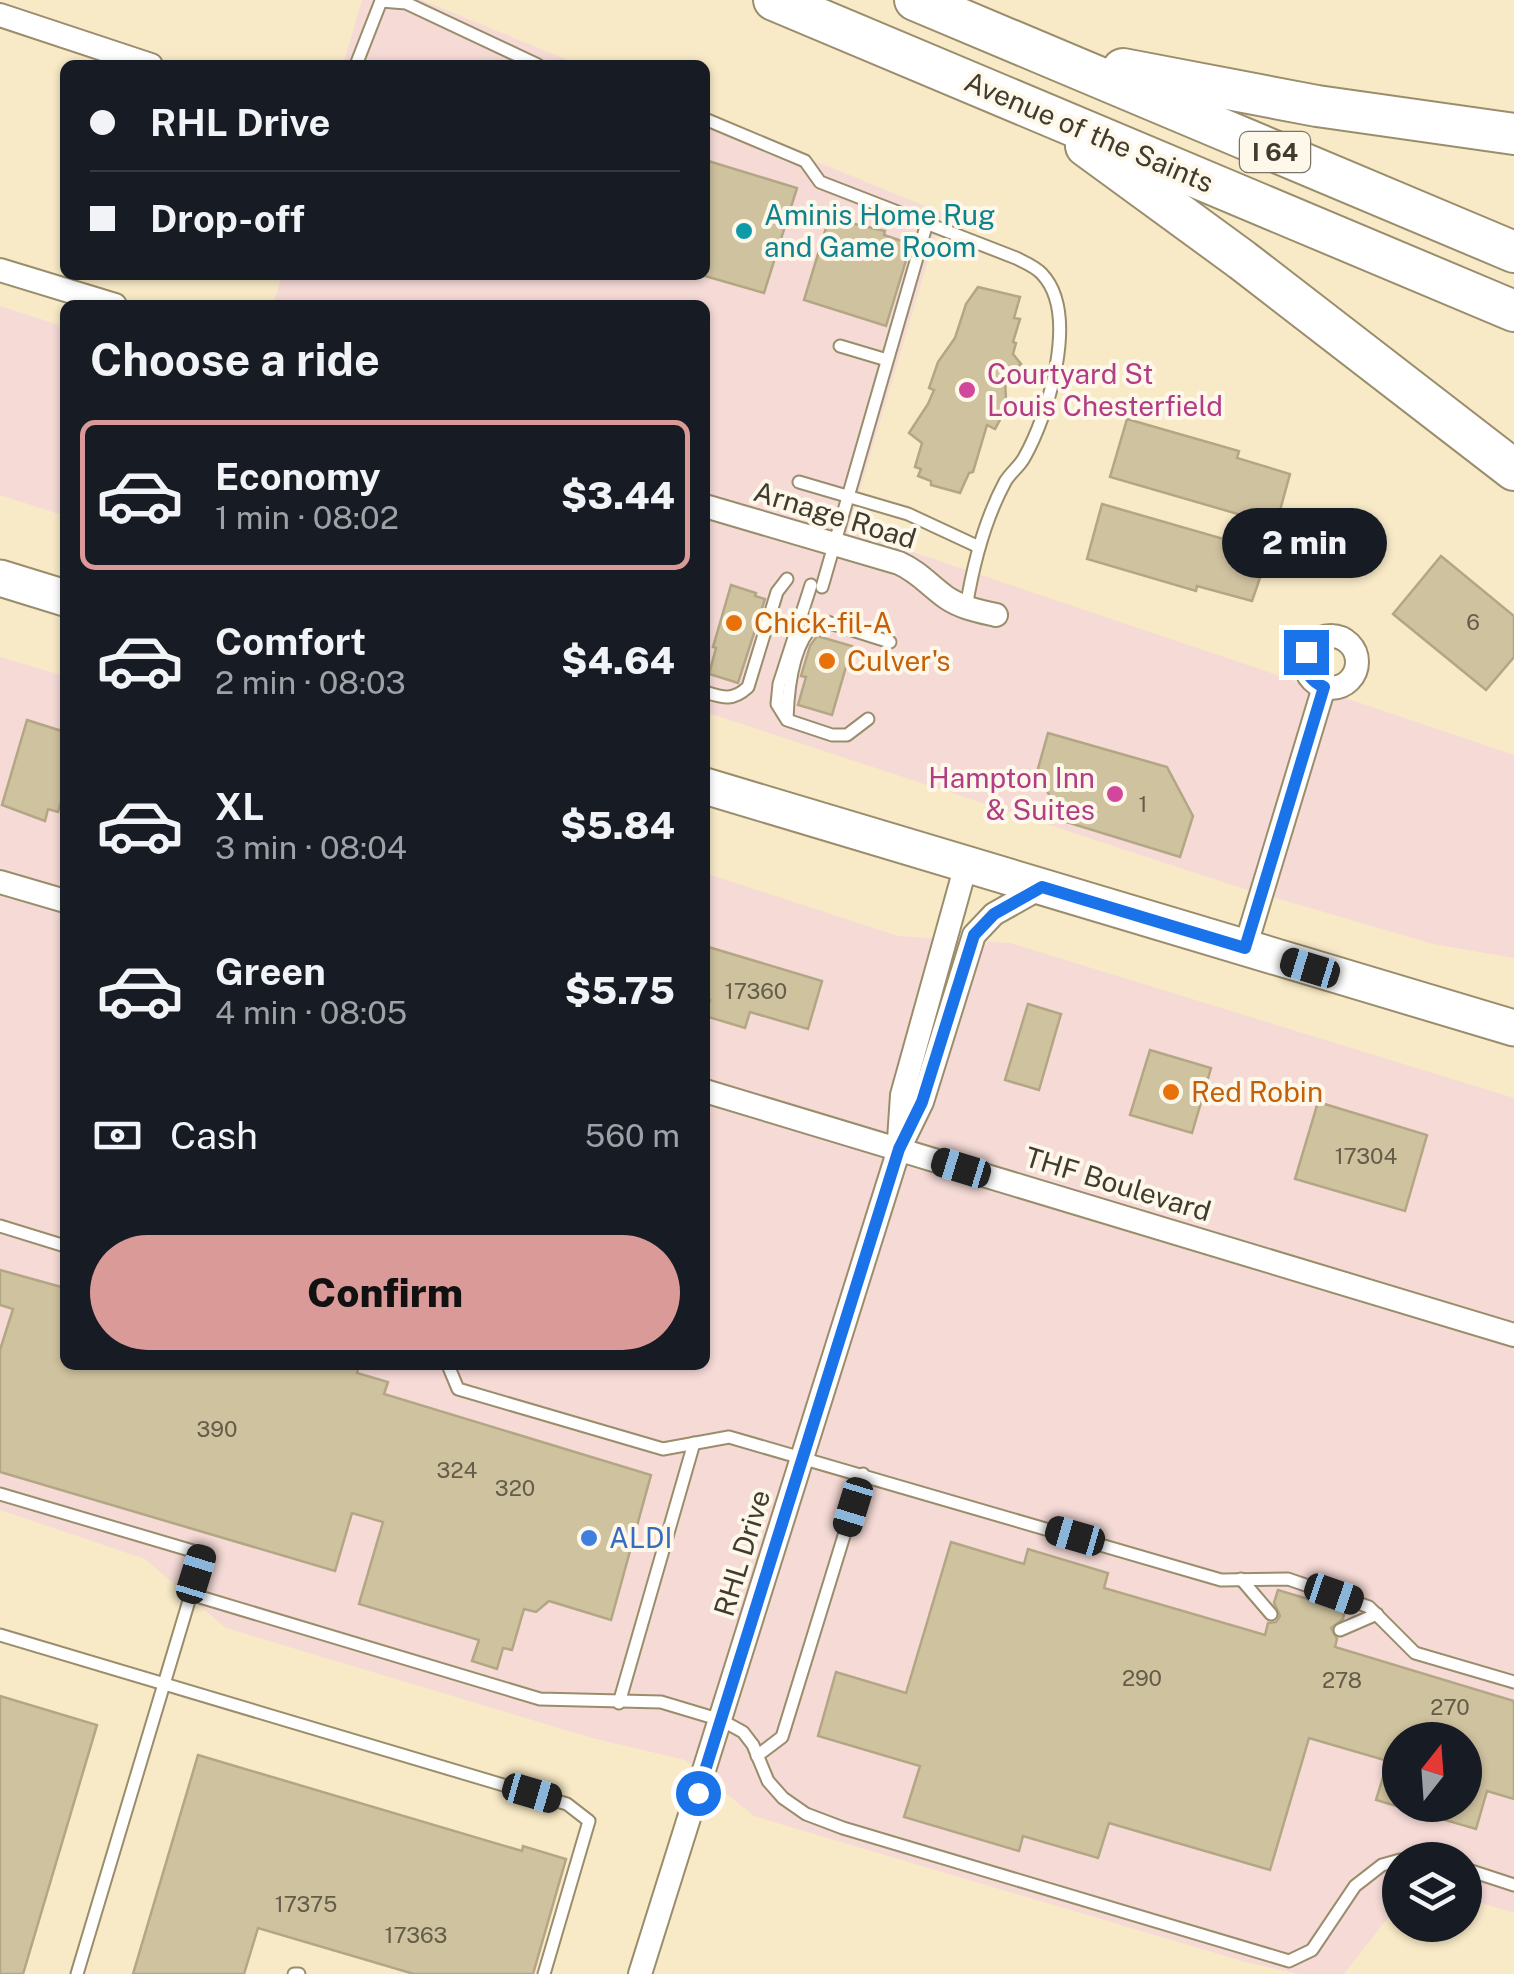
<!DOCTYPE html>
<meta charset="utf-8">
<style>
:root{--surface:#171b24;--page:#242831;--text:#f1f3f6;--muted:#9ea1a6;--line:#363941;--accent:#d99a98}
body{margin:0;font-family:"Public Sans",sans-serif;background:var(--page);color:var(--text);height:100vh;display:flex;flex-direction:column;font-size:38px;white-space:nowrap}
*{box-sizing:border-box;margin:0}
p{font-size:32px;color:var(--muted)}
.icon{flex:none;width:55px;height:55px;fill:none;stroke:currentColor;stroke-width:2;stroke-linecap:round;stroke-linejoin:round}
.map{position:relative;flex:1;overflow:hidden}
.side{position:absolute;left:60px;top:300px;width:650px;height:1070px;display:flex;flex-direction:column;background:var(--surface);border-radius:15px;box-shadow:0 2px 8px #0004}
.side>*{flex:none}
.banner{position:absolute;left:60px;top:60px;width:650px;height:220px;border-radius:15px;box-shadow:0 2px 8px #0004;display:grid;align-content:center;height:220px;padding:0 30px;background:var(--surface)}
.needle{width:65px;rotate:17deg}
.fabs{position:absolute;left:1382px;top:1722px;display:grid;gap:20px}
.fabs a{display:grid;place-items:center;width:100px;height:100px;border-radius:50%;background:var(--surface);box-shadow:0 2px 8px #0004;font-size:50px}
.end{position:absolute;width:45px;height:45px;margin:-22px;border:12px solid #1a73e8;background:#fff;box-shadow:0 0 0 5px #fff}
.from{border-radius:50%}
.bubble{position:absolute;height:70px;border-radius:35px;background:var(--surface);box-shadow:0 2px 8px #0004;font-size:32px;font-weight:800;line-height:70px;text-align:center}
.car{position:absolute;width:30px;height:60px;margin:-30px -15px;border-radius:12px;box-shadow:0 0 8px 2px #0007;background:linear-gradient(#222 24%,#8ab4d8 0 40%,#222 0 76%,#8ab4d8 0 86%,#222 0)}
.banner b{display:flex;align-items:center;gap:35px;height:95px;font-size:38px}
.banner b+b{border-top:2px solid var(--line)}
.banner i{width:25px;height:25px;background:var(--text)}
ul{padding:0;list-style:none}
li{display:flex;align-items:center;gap:30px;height:150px;margin:0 20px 15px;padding:0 10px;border:5px solid transparent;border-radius:15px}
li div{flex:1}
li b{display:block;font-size:38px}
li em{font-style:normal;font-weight:800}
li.on{border-color:var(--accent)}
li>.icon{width:90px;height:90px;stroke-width:1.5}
h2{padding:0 30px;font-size:45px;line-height:120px}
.pay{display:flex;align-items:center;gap:25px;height:110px;padding:0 30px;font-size:38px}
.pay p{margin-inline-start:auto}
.primary-button{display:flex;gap:20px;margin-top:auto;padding:20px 30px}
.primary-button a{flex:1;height:115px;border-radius:60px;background:var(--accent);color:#111;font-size:40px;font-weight:800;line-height:115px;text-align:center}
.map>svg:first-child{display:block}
.commercial{fill:#f5dad6;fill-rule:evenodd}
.building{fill:#cfc29f;stroke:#b3a684;stroke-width:2.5}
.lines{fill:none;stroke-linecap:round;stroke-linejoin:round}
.lane-casing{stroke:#9a8d6c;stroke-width:15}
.street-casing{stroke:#9a8d6c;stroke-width:26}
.primary-casing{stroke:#9a8d6c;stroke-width:39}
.highway-casing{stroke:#9a8d6c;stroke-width:44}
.lane{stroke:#fff;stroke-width:11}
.street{stroke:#fff;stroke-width:22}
.primary{stroke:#fff;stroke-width:35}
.highway{stroke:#fff;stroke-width:40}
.route{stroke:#1a73e8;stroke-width:12}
.culture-dot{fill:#0f9aa8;stroke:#fef8ea;stroke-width:4}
.hotel-dot{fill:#d1479c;stroke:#fef8ea;stroke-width:4}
.food-dot{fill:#e8710a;stroke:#fef8ea;stroke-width:4}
.shop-dot{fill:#3f7fe0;stroke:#fef8ea;stroke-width:4}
.labels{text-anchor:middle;stroke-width:8;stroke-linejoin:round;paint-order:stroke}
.number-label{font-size:22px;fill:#645d4a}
.shield{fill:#fef8ea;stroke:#797466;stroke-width:2.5}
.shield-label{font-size:25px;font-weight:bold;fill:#403b2d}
.street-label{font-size:28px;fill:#403b2d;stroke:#fef8ea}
.culture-label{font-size:28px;fill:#0d838f;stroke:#fef8ea;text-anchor:start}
.hotel-label{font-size:28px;fill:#b23c85;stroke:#fef8ea;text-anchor:start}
.food-label{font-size:28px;fill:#c56008;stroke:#fef8ea;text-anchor:start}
.shop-label{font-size:28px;fill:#366cbe;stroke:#fef8ea;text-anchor:start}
</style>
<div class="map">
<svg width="1514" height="1974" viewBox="0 0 1514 1974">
<rect width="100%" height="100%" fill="#f8eac7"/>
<g class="commercial">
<path d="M362,0H422L580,65H343Z"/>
<path d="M705,116L942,213L848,530L1514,755V958L1433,944L1238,887L705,712V305H273L282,275H705Z"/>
<path d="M0,306L65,327V516L0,495Z"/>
<path d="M0,657L65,676V1365H705V873L898,936L1010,943L1514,1098V1913L1465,1898V1860H1400V1902L1344,1974H1299L1249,1963L754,1816L685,1760L592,1738L226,1628L145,1559L0,1510ZM1400,1740H1465V1805H1400Z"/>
</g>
<g class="building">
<path d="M705,160L797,188L764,293L705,276Z"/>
<path d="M829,218L885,231L884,235L911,244L886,326L804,300Z"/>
<path d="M978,287L1020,297L1014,318L1020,319L1013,342L1016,343L1013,354L1021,364L1005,380L1006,399L1002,416L995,429L987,425L973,472L969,473L960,493L931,485V481L918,476L921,469L915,467L922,443L909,433L928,404L934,390L929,388L938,362L955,338L966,304Z"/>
<path d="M1127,419L1239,451L1237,458L1290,474L1276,525L1110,477Z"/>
<path d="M1102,504L1269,552L1252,601L1197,586L1196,591L1087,559Z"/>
<path d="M1285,526L1311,533L1302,566L1276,558Z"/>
<path d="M1441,556L1514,616V657L1486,690L1393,614Z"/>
<path d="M731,585L756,593L755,596L765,599L738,683L709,674L716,648L713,647Z"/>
<path d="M817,636L852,646L832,715L798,705L806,677L801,676L810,646Z"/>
<path d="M27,720L65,732V788L58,812L48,809L45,821L2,805Z"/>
<path d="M1048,733L1167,767L1193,816L1180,857L1063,821L1037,772Z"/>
<path d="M705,946L822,981L808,1029L750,1012L745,1028L705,1016L710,1000L705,999Z"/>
<path d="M1028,1004L1061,1014L1039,1090L1005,1080Z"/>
<path d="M1150,1050L1211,1068L1192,1133L1130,1115Z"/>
<path d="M1318,1102L1427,1135L1405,1211L1295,1179Z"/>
<path d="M0,1270L65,1288V1365H359L357,1373L388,1382L384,1394L651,1475L611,1620L549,1601L536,1612L524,1609L512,1650L503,1648L497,1669L472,1661L479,1640L359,1604L383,1522L352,1513L335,1571L0,1472V1350L13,1309L0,1305Z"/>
<path d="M951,1542L1024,1564L1028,1549L1108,1573L1104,1588L1265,1635L1268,1623L1276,1622L1280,1616L1274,1603L1278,1590L1345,1610L1343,1619L1331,1628L1337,1639L1335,1647L1514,1701V1799L1487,1791L1476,1829L1407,1809L1408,1805H1465V1740H1400V1807L1376,1800L1388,1761L1309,1738L1270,1870L1109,1823L1098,1858L1023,1836L1019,1851L904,1817L920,1766L818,1736L836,1672L906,1693Z"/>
<path d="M0,1696L97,1725L23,1974H0Z"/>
<path d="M198,1755L522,1851L523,1846L566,1859L533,1974H414L258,1928L244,1974H133Z"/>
</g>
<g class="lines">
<defs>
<g id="lane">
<path d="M356,65L381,1L406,3L538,65"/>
<path d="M705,119L805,161L820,182L1016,258C1024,262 1036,267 1042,274C1080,314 1048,416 1024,458C1019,467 1010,473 1005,482C984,521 973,565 966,608"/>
<path d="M840,346L887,360"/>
<path d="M799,482L908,514L979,547"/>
<path d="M811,585L779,684L777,704L787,720L832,735H847L868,719"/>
<path d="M822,587L927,223"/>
<path d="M705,692C724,698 733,701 748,687L777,592L787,579"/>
<path d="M787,719C788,690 792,643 816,623L827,622L890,642"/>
<path d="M0,1226L65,1246"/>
<path d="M448,1365L458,1389L663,1449L729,1437L1221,1580L1288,1579L1358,1603L1369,1607L1415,1653L1514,1682"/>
<path d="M0,1494L203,1554L77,1974"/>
<path d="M1241,1579L1271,1614"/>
<path d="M190,1594L540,1699L661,1702L721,1720L743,1732L753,1745L768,1781L783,1798L806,1814L843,1828L1289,1961L1312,1950L1355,1886L1382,1865L1400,1860"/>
<path d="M1340,1630L1377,1614"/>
<path d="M0,1635L567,1804L589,1821L544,1974"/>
<path d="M619,1703L694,1443"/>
<path d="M757,1756L782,1737L863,1474"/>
<path d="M1465,1869L1514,1885"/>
<path d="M294,1974H299"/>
</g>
<g id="street">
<path d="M0,15L151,65"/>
<path d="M0,270L115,305"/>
<path d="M705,506L899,563C919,572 930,586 947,598C962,608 979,611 996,615"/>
<circle cx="1331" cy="662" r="26"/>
<path d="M0,882L65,901"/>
<path d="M1245,948L1324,687"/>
<path d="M705,1091L1514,1335"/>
<path d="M899,1140L902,1095L966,865"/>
<path d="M640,1974L899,1149L922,1102L974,935L994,914L1042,887"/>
</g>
<g id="primary">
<path d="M0,578L65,598"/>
<path d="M705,786L1514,1028"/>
</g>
<g id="highway">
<path d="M774,0L1514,311"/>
<path d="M915,0L1514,252"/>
<path d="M1123,69L1317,106L1514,134"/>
<path d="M1086,146L1242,260L1514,470"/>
</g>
</defs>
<use href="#lane" class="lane-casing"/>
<use href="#street" class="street-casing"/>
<use href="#primary" class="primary-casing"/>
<use href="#highway" class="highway-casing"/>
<use href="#lane" class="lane"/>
<use href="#street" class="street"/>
<use href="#primary" class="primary"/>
<use href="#highway" class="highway"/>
</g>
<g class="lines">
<path class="route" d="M698,1793L899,1149L922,1102L974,935L994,914L1042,887L1245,948L1324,687C1308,680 1303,669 1306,652"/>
</g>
<circle class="culture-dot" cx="744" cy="231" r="10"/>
<g class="hotel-dot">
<circle cx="967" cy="390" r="10"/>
<circle cx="1115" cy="794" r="10"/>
</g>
<g class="food-dot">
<circle cx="734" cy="623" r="10"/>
<circle cx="827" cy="661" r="10"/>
<circle cx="1171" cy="1092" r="10"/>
</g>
<circle class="shop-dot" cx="589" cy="1538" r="10"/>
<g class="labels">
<g class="number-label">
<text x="1473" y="630">6</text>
<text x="1143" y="812">1</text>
<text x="756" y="999">17360</text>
<text x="1366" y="1164">17304</text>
<text x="217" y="1437">390</text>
<text x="457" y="1478">324</text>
<text x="515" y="1496">320</text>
<text x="1142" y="1686">290</text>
<text x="1342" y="1688">278</text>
<text x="1450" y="1715">270</text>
<text x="306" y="1912">17375</text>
<text x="416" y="1943">17363</text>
</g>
<rect class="shield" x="1240" y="132" width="70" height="40" rx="8"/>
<g class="shield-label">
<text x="1275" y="161">I 64</text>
</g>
<g class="street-label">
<text transform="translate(1089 132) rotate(23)" y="10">Avenue of the Saints</text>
<text transform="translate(835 515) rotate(17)" y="10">Arnage Road</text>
<text transform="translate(1118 1184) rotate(17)" y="10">THF Boulevard</text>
<text transform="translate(742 1553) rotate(-73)" y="10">RHL Drive</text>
</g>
<g class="culture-label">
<text x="764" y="225">Aminis Home Rug<tspan x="764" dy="32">and Game Room</tspan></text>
</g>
<g class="hotel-label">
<text x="987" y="384">Courtyard St<tspan x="987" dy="32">Louis Chesterfield</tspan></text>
<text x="1095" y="788" text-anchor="end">Hampton Inn<tspan x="1095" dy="32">&amp; Suites</tspan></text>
</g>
<g class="food-label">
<text x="754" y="633">Chick-fil-A</text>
<text x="847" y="671">Culver's</text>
<text x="1191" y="1102">Red Robin</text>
</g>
<g class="shop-label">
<text x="609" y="1548">ALDI</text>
</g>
</g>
</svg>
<div class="fabs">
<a><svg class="needle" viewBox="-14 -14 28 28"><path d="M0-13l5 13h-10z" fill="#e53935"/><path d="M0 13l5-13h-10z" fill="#9ea1a6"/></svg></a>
<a><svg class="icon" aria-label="layers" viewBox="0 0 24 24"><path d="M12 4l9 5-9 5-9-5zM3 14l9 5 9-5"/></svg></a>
</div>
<i class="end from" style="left:698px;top:1793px"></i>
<i class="end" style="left:1306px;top:652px"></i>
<div class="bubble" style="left:1222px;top:508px;width:165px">2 min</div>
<i class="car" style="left:1310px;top:968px;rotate:287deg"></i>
<i class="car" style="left:961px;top:1168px;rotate:287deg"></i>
<i class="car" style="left:853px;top:1507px;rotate:197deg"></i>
<i class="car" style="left:1075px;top:1536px;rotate:286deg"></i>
<i class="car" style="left:196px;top:1574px;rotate:17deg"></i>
<i class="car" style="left:1334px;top:1594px;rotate:109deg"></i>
<i class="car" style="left:532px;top:1793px;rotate:106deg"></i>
<div class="banner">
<b><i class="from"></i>RHL Drive</b>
<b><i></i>Drop-off</b>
</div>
<section class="side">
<h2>Choose a ride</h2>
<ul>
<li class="on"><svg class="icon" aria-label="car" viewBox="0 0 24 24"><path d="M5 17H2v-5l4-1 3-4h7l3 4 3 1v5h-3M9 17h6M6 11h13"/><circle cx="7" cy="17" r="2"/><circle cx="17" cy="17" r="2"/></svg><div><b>Economy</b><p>1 min · 08:02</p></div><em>$3.44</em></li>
<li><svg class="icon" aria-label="car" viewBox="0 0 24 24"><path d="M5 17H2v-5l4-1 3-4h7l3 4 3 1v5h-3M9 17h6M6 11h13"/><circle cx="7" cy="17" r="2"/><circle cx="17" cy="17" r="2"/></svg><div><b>Comfort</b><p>2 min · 08:03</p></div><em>$4.64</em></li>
<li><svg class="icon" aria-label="car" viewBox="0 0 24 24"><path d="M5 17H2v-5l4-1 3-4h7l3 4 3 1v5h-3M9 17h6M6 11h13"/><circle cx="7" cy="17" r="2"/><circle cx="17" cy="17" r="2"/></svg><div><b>XL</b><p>3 min · 08:04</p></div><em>$5.84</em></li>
<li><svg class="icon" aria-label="car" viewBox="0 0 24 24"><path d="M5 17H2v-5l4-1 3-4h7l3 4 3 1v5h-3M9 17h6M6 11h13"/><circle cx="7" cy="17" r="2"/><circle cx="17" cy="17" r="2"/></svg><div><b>Green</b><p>4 min · 08:05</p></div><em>$5.75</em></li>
</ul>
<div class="pay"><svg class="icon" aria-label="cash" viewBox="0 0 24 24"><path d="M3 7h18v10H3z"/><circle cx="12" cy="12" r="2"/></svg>Cash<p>560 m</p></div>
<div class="primary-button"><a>Confirm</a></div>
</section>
</div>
